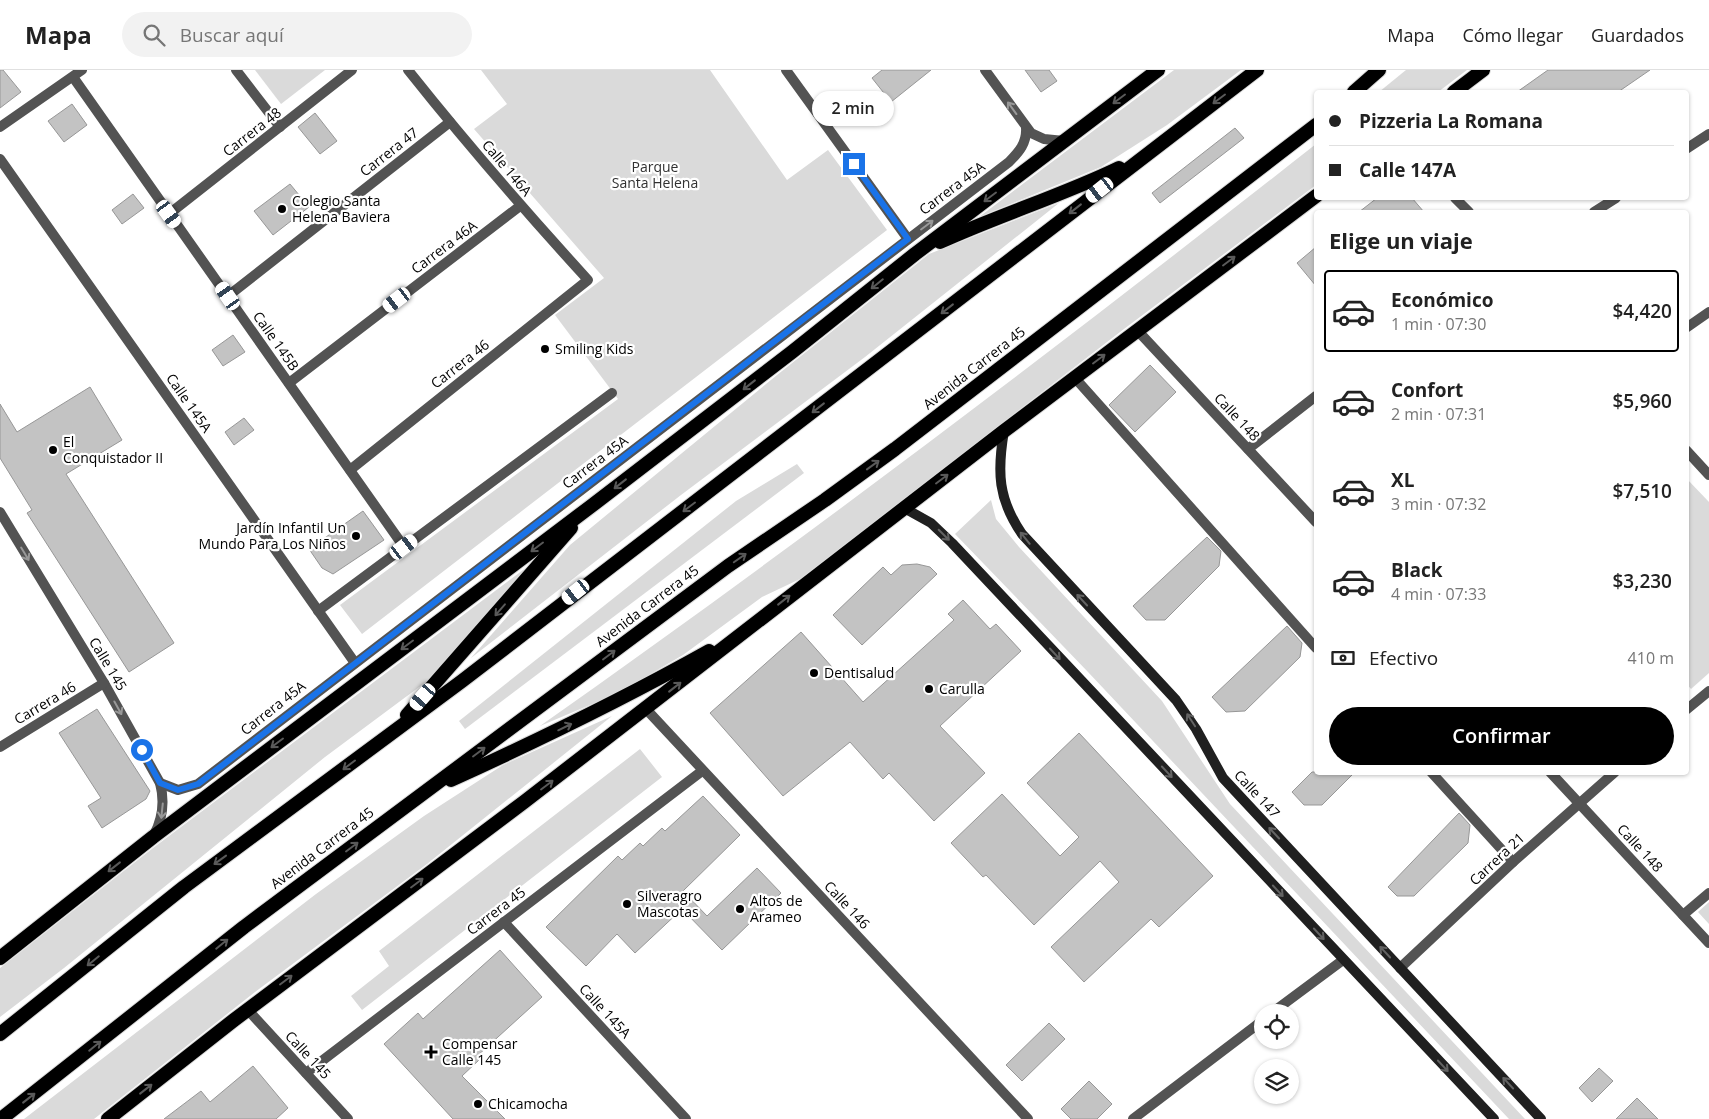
<!DOCTYPE html>
<html lang="es">
<meta charset="utf-8">
<style>
:root{--surface:#fff;--page:#f2f2f2;--text:#222;--muted:#767676;--line:#e0e0e0;--accent:#000}
body{margin:0;font-family:"Open Sans",sans-serif;background:var(--page);color:var(--text);height:100vh;display:flex;flex-direction:column;font-size:19px;white-space:nowrap}
*{box-sizing:border-box;margin:0}
p{font-size:16px;color:var(--muted)}
.icon{flex:none;width:28px;height:28px;fill:none;stroke:currentColor;stroke-width:2;stroke-linecap:round;stroke-linejoin:round}
.map{position:relative;flex:1;overflow:hidden}
.details{position:absolute;left:1314px;top:140px;width:375px;height:565px;display:flex;flex-direction:column;background:var(--surface);border-radius:5px;box-shadow:0 1px 4px #0004}
.details>*{flex:none}
.guide{position:absolute;left:1314px;top:20px;width:375px;height:110px;border-radius:5px;box-shadow:0 1px 4px #0004;display:grid;align-content:center;height:110px;padding:0 15px;background:var(--surface)}
.tools{position:absolute;left:1254px;top:934px;display:grid;gap:10px}
.tools a{display:grid;place-items:center;width:45px;height:45px;border-radius:50%;background:var(--surface);box-shadow:0 1px 4px #0004;font-size:25px}
.end{position:absolute;width:22px;height:22px;margin:-11px;border:6px solid #1a73e8;background:#fff;box-shadow:0 0 0 2px #fff}
.from{border-radius:50%}
.bubble{position:absolute;height:35px;border-radius:18px;background:var(--surface);box-shadow:0 1px 4px #0004;font-size:16px;font-weight:600;line-height:35px;text-align:center}
.car{position:absolute;width:15px;height:30px;margin:-15px -8px;border-radius:6px;box-shadow:0 0 4px 1px #0007;background:linear-gradient(#fff 24%,#345 0 40%,#fff 0 76%,#345 0 86%,#fff 0)}
.guide b{display:flex;align-items:center;gap:18px;height:48px;font-size:19px}
.guide b+b{border-top:1px solid var(--line)}
.guide i{width:12px;height:12px;background:var(--text)}
ul{padding:0;list-style:none}
li{display:flex;align-items:center;gap:15px;height:82px;margin:0 10px 8px;padding:0 5px;border:2px solid transparent;border-radius:5px}
li div{flex:1}
li b{display:block;font-size:19px}
li em{font-style:normal;font-weight:600}
li.current{border-color:var(--accent)}
li>.icon{width:45px;height:45px;stroke-width:1.5}
h2{padding:0 15px;font-size:22px;line-height:60px}
.pay{display:flex;align-items:center;gap:12px;height:55px;padding:0 15px;font-size:19px}
.pay p{margin-inline-start:auto}
.primary-button{display:flex;gap:10px;margin-top:auto;padding:10px 15px}
.primary-button a{flex:1;height:58px;border-radius:30px;background:var(--accent);color:#fff;font-size:20px;font-weight:600;line-height:58px;text-align:center}
header{display:flex;align-items:center;gap:30px;box-sizing:border-box;height:70px;padding:0 25px;background:var(--surface);border-bottom:1px solid var(--line)}
header strong{font-size:24px}
nav{display:flex;gap:28px;margin-inline-start:auto;font-size:18px}
.search{width:350px;height:45px;background:var(--page);display:flex;align-items:center;gap:12px;box-sizing:border-box;padding:0 18px;border-radius:28px;color:var(--muted);font-size:19px}
.map>svg:first-child{display:block}
.green{fill:#dadada}
.building{fill:#c3c3c3;stroke:#979797}
.lines{fill:none;stroke-linecap:round;stroke-linejoin:round}
.trunk-casing{stroke:#dbdbdb;stroke-width:16}
.minor{stroke:#535353;stroke-width:10}
.tertiary{stroke:#535353;stroke-width:10}
.secondary{stroke:#202020;stroke-width:10}
.trunk{stroke:#000;stroke-width:14}
.oneway{stroke:#595959}
.oneway2{stroke:#989898}
.oneway3{stroke:#636363}
.route{stroke:#1a73e8;stroke-width:6}
.poi-dot{fill:#000;stroke:#fff;stroke-width:2}
.labels{text-anchor:middle;stroke-width:4.5;stroke-linejoin:round;paint-order:stroke}
.street-label{font-size:14px;fill:#000;stroke:#fff}
.park-label{font-size:14px;fill:#313131;stroke:#fff}
.poi-label{font-size:14px;fill:#000;stroke:#fff;text-anchor:start}
</style>
<header>
<strong>Mapa</strong>
<div class="search"><svg class="icon" aria-label="search" viewBox="0 0 24 24"><circle cx="10" cy="10" r="6"/><path d="M15 15l6 6"/></svg>Buscar aquí</div>
<nav><a>Mapa</a><a>Cómo llegar</a><a>Guardados</a></nav>
</header>
<div class="map">
<svg width="1709" height="1049" viewBox="0 0 1709 1049">
<rect width="100%" height="100%" fill="#fff"/>
<g class="green">
<path d="M255,0H325L281,34Z"/>
<path d="M481,0H710L787,110L828,80L887,160L362,564L340,535L618,329L555,245L604,208L474,59L507,34Z"/>
<path d="M1174,0H1241L1167,55L1101,97L979,147Z"/>
<path d="M1406,0H1467L1438,22H1379Z"/>
<path d="M1316,74V115L1124,259L800,509L762,527L683,585L616,624L540,656C804,470 1062,274 1316,74Z"/>
<path d="M1059,133L865,287L681,425L471,588L570,475L777,305L929,184Z"/>
<path d="M797,394L804,403L465,659L459,651L736,431Z"/>
<path d="M1686,408L1709,432V603L1691,619L1686,613Z"/>
<path d="M991,430L996,449L1019,477L1162,631L1230,734L1525,1049H1509L1088,602L955,464Z"/>
<path d="M527,497L438,603L325,687L64,898L0,947V898L153,778Z"/>
<path d="M612,646L427,794L255,922L94,1049H24L316,824L424,746L503,695Z"/>
<path d="M640,679L662,707L362,940L351,926L389,896L379,881Z"/>
<path d="M1709,832V854L1698,842Z"/>
</g>
<g class="building">
<path d="M0,0H3L21,22L0,38Z"/>
<path d="M882,0H931L891,32L872,8Z"/>
<path d="M1025,0H1049L1057,11L1041,22Z"/>
<path d="M1548,0H1650L1618,22H1517Z"/>
<path d="M72,34L87,55L64,72L48,51Z"/>
<path d="M315,43L337,71L320,84L298,57Z"/>
<path d="M1235,58L1244,68L1160,133L1152,123Z"/>
<path d="M290,114L309,137L273,165L254,141Z"/>
<path d="M133,124L144,138L122,154L112,140Z"/>
<path d="M1377,128H1412L1424,142H1359Z"/>
<path d="M1316,177V216L1297,193Z"/>
<path d="M233,265L245,282L223,296L212,280Z"/>
<path d="M1150,295L1176,322L1135,362L1109,335Z"/>
<path d="M90,317L122,370L66,404L174,573L129,602L27,443L32,440L0,388V334L17,362Z"/>
<path d="M244,348L254,360L234,375L225,362Z"/>
<path d="M363,441L384,470L333,504L322,498L309,479Z"/>
<path d="M1207,467L1221,481L1219,496L1165,550H1146L1133,536Z"/>
<path d="M917,494L930,497L937,504L862,575L833,545L883,497L891,505L902,495Z"/>
<path d="M963,530L990,559L996,554L1021,581L940,656L985,703L934,751L889,703L883,709L850,672L783,726L710,643L801,562L863,632L954,550L948,544Z"/>
<path d="M1287,556L1302,573L1300,587L1245,641L1226,642L1212,627Z"/>
<path d="M97,639L150,721L146,729L102,758L88,736L101,728L59,663Z"/>
<path d="M1079,663L1213,806L1159,857L1151,849L1084,912L1051,877L1119,812L1100,791L1034,855L986,805L983,807L951,773L1002,724L1060,786L1079,767L1027,713Z"/>
<path d="M1312,702H1355L1322,735H1304L1292,722Z"/>
<path d="M703,726L740,765L683,821L707,846L757,798L781,823L722,880L682,839L635,883L617,864L586,896L546,857L618,786L622,790L640,773L643,776L662,758L665,761Z"/>
<path d="M1459,743L1470,755L1468,773L1414,826H1397L1388,817Z"/>
<path d="M500,880L542,927L476,987L479,990L462,1006L505,1049H453L384,974L418,943L423,949Z"/>
<path d="M1049,953L1065,969L1022,1011L1006,995Z"/>
<path d="M253,996L288,1038L276,1049H164L201,1021L210,1032Z"/>
<path d="M1599,998L1613,1011L1592,1032L1579,1018Z"/>
<path d="M1089,1011L1112,1034L1097,1049H1071L1061,1039Z"/>
<path d="M1637,1028L1658,1049H1616Z"/>
</g>
<g class="lines">
<defs>
<g id="trunk">
<path d="M1354,22L1379,0"/>
<path d="M1454,22L1483,0"/>
<path d="M940,172C999,145 1061,126 1119,98"/>
<path d="M407,645L571,458"/>
<path d="M451,710C539,670 625,628 709,581"/>
<path d="M0,888L153,767L590,437L792,282L915,184L1158,0"/>
<path d="M0,964L184,817L462,611L1257,0"/>
<path d="M1,1049L244,857L728,496L825,430L895,379L1316,55"/>
<path d="M108,1049L234,950L524,732L1004,361L1316,126"/>
</g>
</defs>
<use href="#trunk" class="trunk-casing"/>
<g class="minor">
<path d="M236,0L280,57"/>
<path d="M786,0L908,169"/>
<path d="M985,0L1031,63L1044,69L1064,71"/>
<path d="M73,7L404,477"/>
<path d="M0,57L82,0"/>
<path d="M1686,79L1709,64"/>
<path d="M0,89L355,593"/>
<path d="M1455,128L1469,142"/>
<path d="M1594,142L1616,128"/>
<path d="M169,144L352,0"/>
<path d="M228,226L450,52"/>
<path d="M1686,258L1709,242"/>
<path d="M1137,260L1316,452"/>
<path d="M1075,308L1316,578"/>
<path d="M289,313L520,136"/>
<path d="M1248,379L1316,326"/>
<path d="M1686,380L1709,405"/>
<path d="M350,400L588,210C526,142 466,73 408,0"/>
<path d="M0,442L104,613L160,713C165,732 163,748 154,765"/>
<path d="M318,541L612,323"/>
<path d="M646,639L1028,1049"/>
<path d="M1686,640L1709,621"/>
<path d="M0,677L104,613"/>
<path d="M1431,702L1513,792"/>
<path d="M1550,702L1709,873"/>
<path d="M160,713L178,720L198,714L1009,92C1019,82 1027,73 1026,58"/>
<path d="M1683,845L1709,823"/>
<path d="M504,852L686,1049"/>
<path d="M1400,898L1513,792L1615,702"/>
<path d="M1273,942L1343,890"/>
<path d="M306,1003L702,701"/>
<path d="M1133,1049L1262,951"/>
</g>
<path class="tertiary" d="M247,939L348,1049"/>
<g class="secondary">
<path d="M1004,361C997,402 998,429 1022,464L1176,630L1196,659L1223,708L1541,1049"/>
<path d="M904,438L931,453L952,473L1494,1049"/>
</g>
<use href="#trunk" class="trunk"/>
</g>
<defs><path id="oneway-shaft" d="M-6 0H5M1.5-3L5.5 0L1.5 3" fill="none" stroke-width="1.6" stroke-linecap="round" stroke-linejoin="round" transform="scale(1.25)"/></defs>
<g class="oneway">
<use href="#oneway-shaft" transform="translate(1119 29) rotate(143)"/>
<use href="#oneway-shaft" transform="translate(1219 29) rotate(143)"/>
<use href="#oneway-shaft" transform="translate(990 127) rotate(143)"/>
<use href="#oneway-shaft" transform="translate(1075 139) rotate(142)"/>
<use href="#oneway-shaft" transform="translate(1229 191) rotate(-37)"/>
<use href="#oneway-shaft" transform="translate(877 214) rotate(141)"/>
<use href="#oneway-shaft" transform="translate(947 239) rotate(142)"/>
<use href="#oneway-shaft" transform="translate(1099 289) rotate(-37)"/>
<use href="#oneway-shaft" transform="translate(749 315) rotate(142)"/>
<use href="#oneway-shaft" transform="translate(818 338) rotate(142)"/>
<use href="#oneway-shaft" transform="translate(873 395) rotate(-36)"/>
<use href="#oneway-shaft" transform="translate(942 409) rotate(-37)"/>
<use href="#oneway-shaft" transform="translate(620 414) rotate(142)"/>
<use href="#oneway-shaft" transform="translate(689 437) rotate(143)"/>
<use href="#oneway-shaft" transform="translate(537 477) rotate(143)"/>
<use href="#oneway-shaft" transform="translate(740 488) rotate(-35)"/>
<use href="#oneway-shaft" transform="translate(784 530) rotate(-38)"/>
<use href="#oneway-shaft" transform="translate(500 540) rotate(131)"/>
<use href="#oneway-shaft" transform="translate(407 575) rotate(143)"/>
<use href="#oneway-shaft" transform="translate(609 585) rotate(-37)"/>
<use href="#oneway-shaft" transform="translate(675 617) rotate(-38)"/>
<use href="#oneway-shaft" transform="translate(565 657) rotate(-26)"/>
<use href="#oneway-shaft" transform="translate(277 673) rotate(143)"/>
<use href="#oneway-shaft" transform="translate(479 682) rotate(-37)"/>
<use href="#oneway-shaft" transform="translate(349 695) rotate(143)"/>
<use href="#oneway-shaft" transform="translate(547 715) rotate(-37)"/>
<use href="#oneway-shaft" transform="translate(352 777) rotate(-37)"/>
<use href="#oneway-shaft" transform="translate(220 790) rotate(144)"/>
<use href="#oneway-shaft" transform="translate(114 797) rotate(142)"/>
<use href="#oneway-shaft" transform="translate(417 813) rotate(-37)"/>
<use href="#oneway-shaft" transform="translate(222 874) rotate(-39)"/>
<use href="#oneway-shaft" transform="translate(93 891) rotate(141)"/>
<use href="#oneway-shaft" transform="translate(286 910) rotate(-37)"/>
<use href="#oneway-shaft" transform="translate(95 976) rotate(-39)"/>
<use href="#oneway-shaft" transform="translate(146 1019) rotate(-38)"/>
<use href="#oneway-shaft" transform="translate(29 1028) rotate(-38)"/>
</g>
<g class="oneway2">
<use href="#oneway-shaft" transform="translate(1012 38) rotate(-126)"/>
<use href="#oneway-shaft" transform="translate(927 155) rotate(-37)"/>
<use href="#oneway-shaft" transform="translate(25 484) rotate(59)"/>
<use href="#oneway-shaft" transform="translate(118 638) rotate(61)"/>
<use href="#oneway-shaft" transform="translate(162 741) rotate(96)"/>
</g>
<g class="oneway3">
<use href="#oneway-shaft" transform="translate(944 465) rotate(45)"/>
<use href="#oneway-shaft" transform="translate(1025 468) rotate(-129)"/>
<use href="#oneway-shaft" transform="translate(1082 530) rotate(-133)"/>
<use href="#oneway-shaft" transform="translate(1055 584) rotate(47)"/>
<use href="#oneway-shaft" transform="translate(1191 650) rotate(-123)"/>
<use href="#oneway-shaft" transform="translate(1167 702) rotate(47)"/>
<use href="#oneway-shaft" transform="translate(1274 763) rotate(-133)"/>
<use href="#oneway-shaft" transform="translate(1278 821) rotate(47)"/>
<use href="#oneway-shaft" transform="translate(1319 864) rotate(47)"/>
<use href="#oneway-shaft" transform="translate(1385 882) rotate(-133)"/>
<use href="#oneway-shaft" transform="translate(1443 996) rotate(47)"/>
<use href="#oneway-shaft" transform="translate(1508 1013) rotate(-133)"/>
</g>
<g class="lines">
<path class="route" d="M142,680L160,713L178,720L198,714L908,169L854,94"/>
</g>
<g class="poi-dot">
<circle cx="282" cy="139" r="5"/>
<circle cx="545" cy="279" r="5"/>
<circle cx="53" cy="380" r="5"/>
<circle cx="356" cy="466" r="5"/>
<circle cx="814" cy="603" r="5"/>
<circle cx="929" cy="619" r="5"/>
<circle cx="627" cy="834" r="5"/>
<circle cx="740" cy="839" r="5"/>
<path d="M428.5 974.5h5v5h5v5h-5v5h-5v-5h-5v-5h5z"/>
<circle cx="478" cy="1034" r="5"/>
</g>
<g class="labels">
<g class="street-label">
<text transform="translate(252 62) rotate(-38)" y="5">Carrera 48</text>
<text transform="translate(389 82) rotate(-38)" y="5">Carrera 47</text>
<text transform="translate(507 98) rotate(50)" y="5">Calle 146A</text>
<text transform="translate(952 118) rotate(-37)" y="5">Carrera 45A</text>
<text transform="translate(444 177) rotate(-37)" y="5">Carrera 46A</text>
<text transform="translate(276 271) rotate(55)" y="5">Calle 145B</text>
<text transform="translate(460 294) rotate(-38)" y="5">Carrera 46</text>
<text transform="translate(974 298) rotate(-38)" y="5">Avenida Carrera 45</text>
<text transform="translate(189 333) rotate(55)" y="5">Calle 145A</text>
<text transform="translate(1237 347) rotate(47)" y="5">Calle 148</text>
<text transform="translate(595 392) rotate(-37)" y="5">Carrera 45A</text>
<text transform="translate(647 536) rotate(-37)" y="5">Avenida Carrera 45</text>
<text transform="translate(108 594) rotate(59)" y="5">Calle 145</text>
<text transform="translate(45 633) rotate(-31)" y="5">Carrera 46</text>
<text transform="translate(273 638) rotate(-38)" y="5">Carrera 45A</text>
<text transform="translate(1257 724) rotate(47)" y="5">Calle 147</text>
<text transform="translate(322 778) rotate(-37)" y="5">Avenida Carrera 45</text>
<text transform="translate(1640 778) rotate(47)" y="5">Calle 148</text>
<text transform="translate(1497 789) rotate(-43)" y="5">Carrera 21</text>
<text transform="translate(847 835) rotate(47)" y="5">Calle 146</text>
<text transform="translate(496 841) rotate(-37)" y="5">Carrera 45</text>
<text transform="translate(605 941) rotate(47)" y="5">Calle 145A</text>
<text transform="translate(308 985) rotate(47)" y="5">Calle 145</text>
</g>
<g class="park-label">
<text x="655" y="102">Parque<tspan x="655" dy="16">Santa Helena</tspan></text>
</g>
<g class="poi-label">
<text x="292" y="136">Colegio Santa<tspan x="292" dy="16">Helena Baviera</tspan></text>
<text x="555" y="284">Smiling Kids</text>
<text x="63" y="377">El<tspan x="63" dy="16">Conquistador II</tspan></text>
<text x="346" y="463" text-anchor="end">Jardín Infantil Un<tspan x="346" dy="16">Mundo Para Los Niños</tspan></text>
<text x="824" y="608">Dentisalud</text>
<text x="939" y="624">Carulla</text>
<text x="637" y="831">Silveragro<tspan x="637" dy="16">Mascotas</tspan></text>
<text x="750" y="836">Altos de<tspan x="750" dy="16">Arameo</tspan></text>
<text x="442" y="979">Compensar<tspan x="442" dy="16">Calle 145</tspan></text>
<text x="488" y="1039">Chicamocha</text>
</g>
</g>
</svg>
<div class="tools">
<a><svg class="icon" aria-label="locate" viewBox="0 0 24 24"><circle cx="12" cy="12" r="6"/><path d="M12 2v4M12 18v4M2 12h4M18 12h4"/></svg></a>
<a><svg class="icon" aria-label="layers" viewBox="0 0 24 24"><path d="M12 4l9 5-9 5-9-5zM3 14l9 5 9-5"/></svg></a>
</div>
<i class="end from" style="left:142px;top:680px"></i>
<i class="end" style="left:854px;top:94px"></i>
<div class="bubble" style="left:812px;top:21px;width:82px">2 min</div>
<i class="car" style="left:1100px;top:120px;rotate:232deg"></i>
<i class="car" style="left:169px;top:144px;rotate:144deg"></i>
<i class="car" style="left:228px;top:226px;rotate:325deg"></i>
<i class="car" style="left:397px;top:230px;rotate:233deg"></i>
<i class="car" style="left:404px;top:477px;rotate:53deg"></i>
<i class="car" style="left:576px;top:522px;rotate:232deg"></i>
<i class="car" style="left:423px;top:627px;rotate:221deg"></i>
<div class="guide">
<b><i class="from"></i>Pizzeria La Romana</b>
<b><i></i>Calle 147A</b>
</div>
<section class="details">
<h2>Elige un viaje</h2>
<ul>
<li class="current"><svg class="icon" aria-label="car" viewBox="0 0 24 24"><path d="M5 17H2v-5l4-1 3-4h7l3 4 3 1v5h-3M9 17h6M6 11h13"/><circle cx="7" cy="17" r="2"/><circle cx="17" cy="17" r="2"/></svg><div><b>Económico</b><p>1 min · 07:30</p></div><em>$4,420</em></li>
<li><svg class="icon" aria-label="car" viewBox="0 0 24 24"><path d="M5 17H2v-5l4-1 3-4h7l3 4 3 1v5h-3M9 17h6M6 11h13"/><circle cx="7" cy="17" r="2"/><circle cx="17" cy="17" r="2"/></svg><div><b>Confort</b><p>2 min · 07:31</p></div><em>$5,960</em></li>
<li><svg class="icon" aria-label="car" viewBox="0 0 24 24"><path d="M5 17H2v-5l4-1 3-4h7l3 4 3 1v5h-3M9 17h6M6 11h13"/><circle cx="7" cy="17" r="2"/><circle cx="17" cy="17" r="2"/></svg><div><b>XL</b><p>3 min · 07:32</p></div><em>$7,510</em></li>
<li><svg class="icon" aria-label="car" viewBox="0 0 24 24"><path d="M5 17H2v-5l4-1 3-4h7l3 4 3 1v5h-3M9 17h6M6 11h13"/><circle cx="7" cy="17" r="2"/><circle cx="17" cy="17" r="2"/></svg><div><b>Black</b><p>4 min · 07:33</p></div><em>$3,230</em></li>
</ul>
<div class="pay"><svg class="icon" aria-label="cash" viewBox="0 0 24 24"><path d="M3 7h18v10H3z"/><circle cx="12" cy="12" r="2"/></svg>Efectivo<p>410 m</p></div>
<div class="primary-button"><a>Confirmar</a></div>
</section>
</div>
